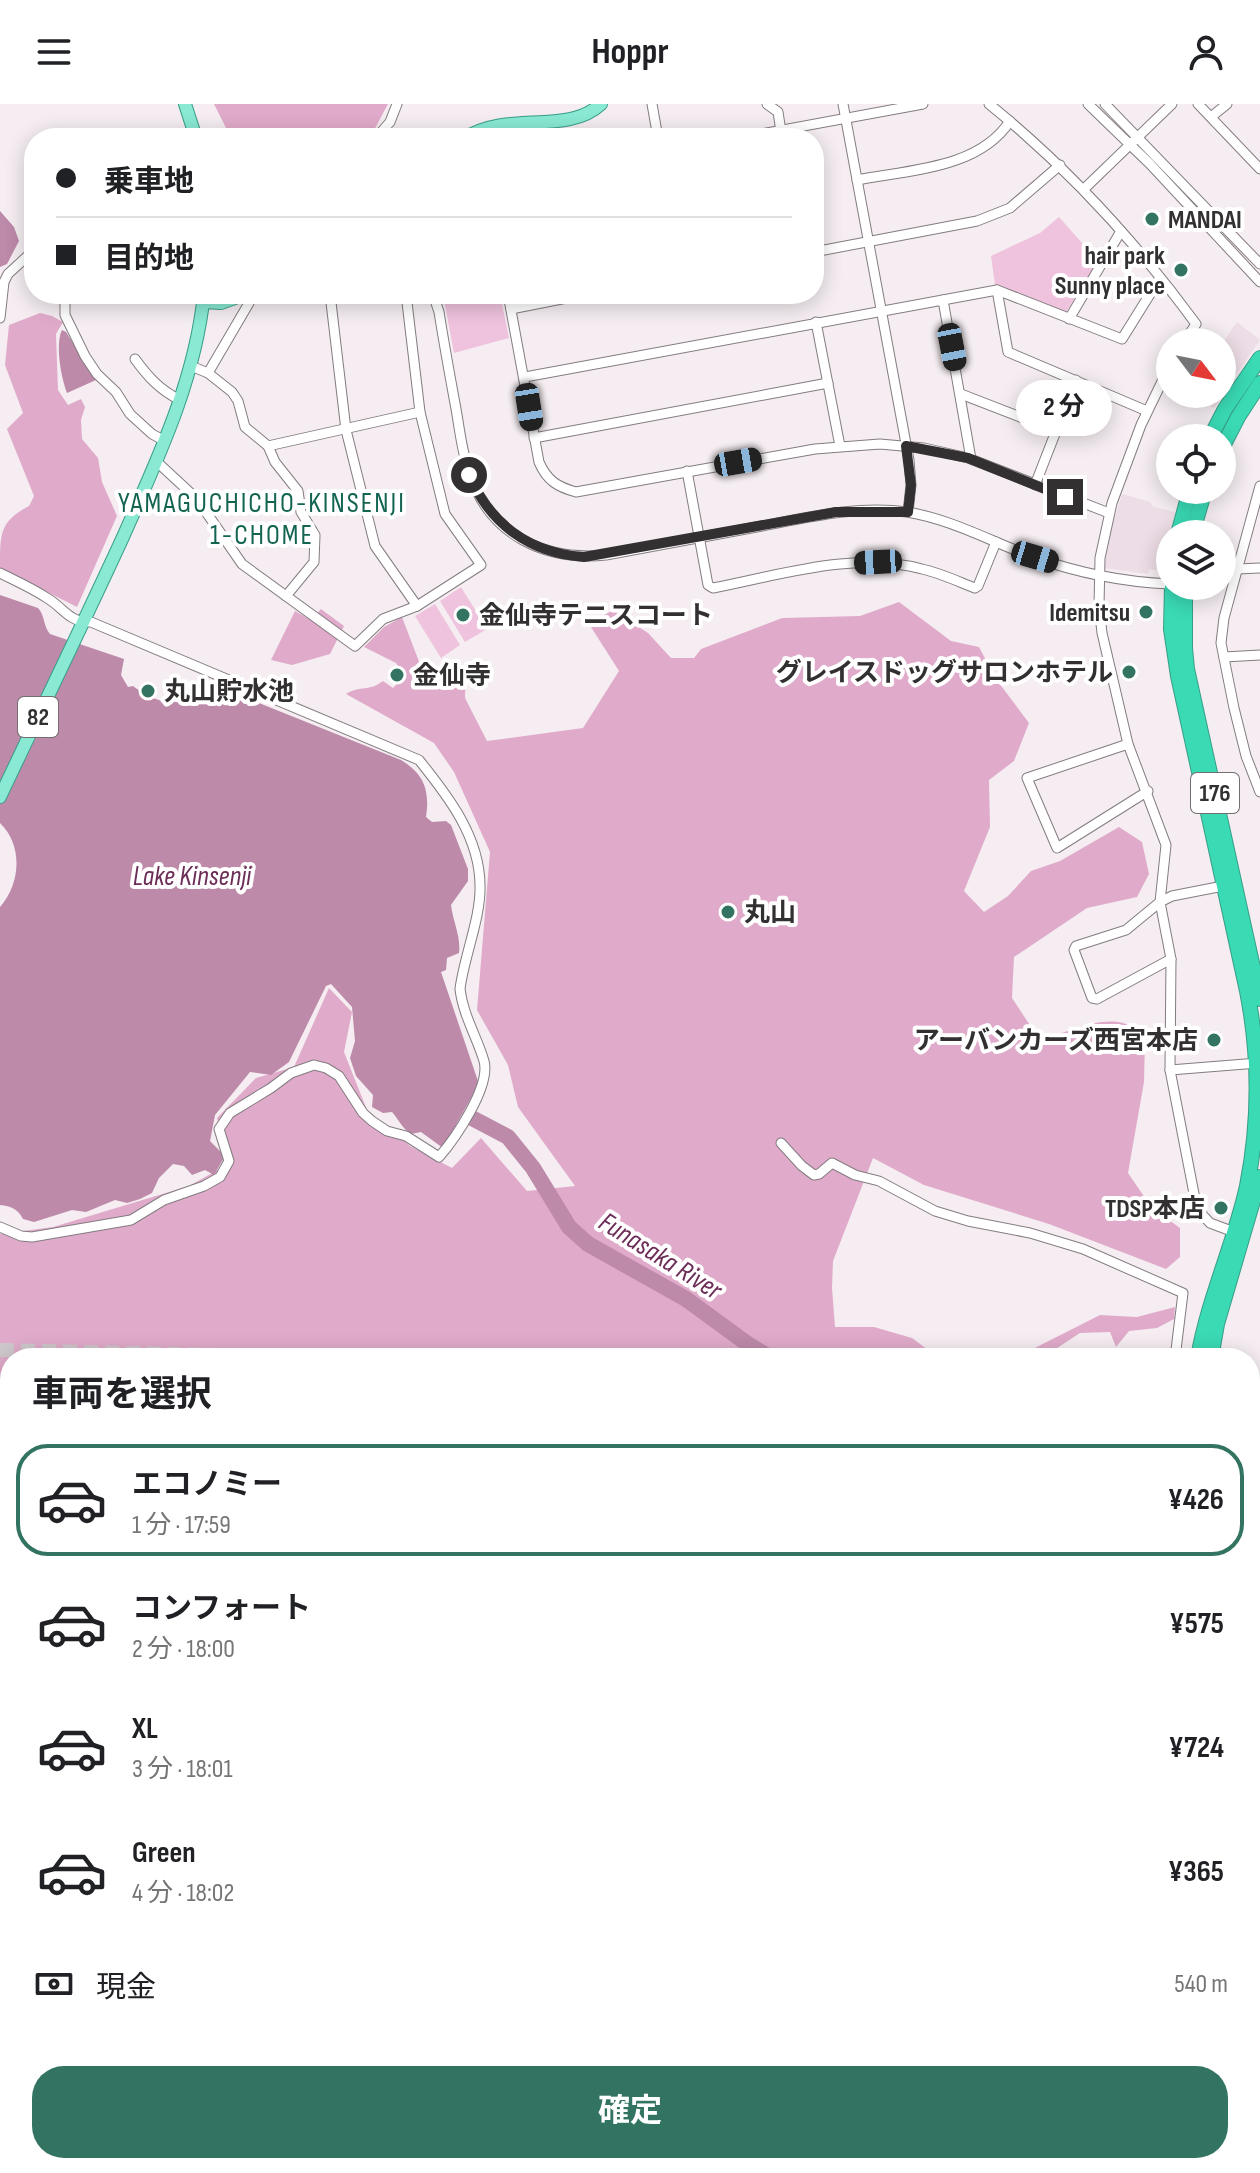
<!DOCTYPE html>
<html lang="ja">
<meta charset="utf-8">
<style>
:root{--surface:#fff;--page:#f2f2f2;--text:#202124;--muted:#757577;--line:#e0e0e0;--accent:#337362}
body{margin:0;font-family:"Sofia Sans Condensed","Noto Sans JP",sans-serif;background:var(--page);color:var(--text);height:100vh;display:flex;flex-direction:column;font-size:30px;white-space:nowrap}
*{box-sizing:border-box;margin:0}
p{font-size:26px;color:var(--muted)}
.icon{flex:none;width:44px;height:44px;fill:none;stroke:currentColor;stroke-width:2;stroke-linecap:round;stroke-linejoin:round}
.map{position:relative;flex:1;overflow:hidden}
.drawer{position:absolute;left:0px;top:1244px;width:1260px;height:826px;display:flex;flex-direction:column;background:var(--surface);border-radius:32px 32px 0 0;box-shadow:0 4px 20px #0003}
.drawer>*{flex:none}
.guide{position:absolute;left:24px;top:24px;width:800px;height:176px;border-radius:32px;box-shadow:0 4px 20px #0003;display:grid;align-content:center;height:176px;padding:0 32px;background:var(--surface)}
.needle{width:52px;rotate:122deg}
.fabs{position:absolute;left:1156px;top:224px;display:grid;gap:16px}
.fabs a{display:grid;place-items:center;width:80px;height:80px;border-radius:50%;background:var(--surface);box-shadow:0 4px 20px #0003;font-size:40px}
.end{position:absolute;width:36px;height:36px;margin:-18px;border:10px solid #333031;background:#fff;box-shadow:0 0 0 4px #fff}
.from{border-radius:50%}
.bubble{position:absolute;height:56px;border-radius:28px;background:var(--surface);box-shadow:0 4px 20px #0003;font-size:26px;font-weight:700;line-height:56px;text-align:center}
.car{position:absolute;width:24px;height:48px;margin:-24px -12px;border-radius:10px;box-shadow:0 0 6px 2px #0007;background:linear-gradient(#222 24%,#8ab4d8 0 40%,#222 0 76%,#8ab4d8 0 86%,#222 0)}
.guide b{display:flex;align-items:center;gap:28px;height:76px;font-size:30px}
.guide b+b{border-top:2px solid var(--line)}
.guide i{width:20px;height:20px;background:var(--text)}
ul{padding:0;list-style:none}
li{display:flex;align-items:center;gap:24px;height:112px;margin:0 16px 12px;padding:0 16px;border:4px solid transparent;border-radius:32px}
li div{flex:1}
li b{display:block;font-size:30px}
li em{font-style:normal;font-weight:700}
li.active{border-color:var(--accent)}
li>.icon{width:72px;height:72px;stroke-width:1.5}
h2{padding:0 32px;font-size:36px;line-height:96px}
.pay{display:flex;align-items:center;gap:20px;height:88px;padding:0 32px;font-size:30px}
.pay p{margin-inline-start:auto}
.action{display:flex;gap:16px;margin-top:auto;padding:16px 32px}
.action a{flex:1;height:92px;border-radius:32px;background:var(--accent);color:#fff;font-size:32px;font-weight:700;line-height:92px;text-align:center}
header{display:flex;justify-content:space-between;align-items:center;height:104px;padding:0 32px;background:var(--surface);font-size:36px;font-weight:700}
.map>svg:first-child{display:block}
.built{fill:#eddde6}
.green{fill:#efc3dd}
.forest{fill:#e0abca}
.water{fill:#bd8aa9}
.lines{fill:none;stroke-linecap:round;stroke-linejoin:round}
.river{stroke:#bd8aa9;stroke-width:16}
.highway-tunnel{stroke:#cec7cb;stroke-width:14;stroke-dasharray:14 7;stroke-linecap:butt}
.minor-casing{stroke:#837c80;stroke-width:11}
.major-casing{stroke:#389e87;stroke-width:14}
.highway-casing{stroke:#389e87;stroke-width:16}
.minor{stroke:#fff;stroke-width:9}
.major{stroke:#89e9d3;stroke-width:12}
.highway{stroke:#3adab5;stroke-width:14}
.route{stroke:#333031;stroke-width:10}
.poi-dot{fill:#337362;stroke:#fff;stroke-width:3}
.labels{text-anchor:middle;stroke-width:8;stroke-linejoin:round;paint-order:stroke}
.shield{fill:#fff;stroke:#706e6f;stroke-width:2}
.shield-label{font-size:24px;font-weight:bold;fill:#333031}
.poi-label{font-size:26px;font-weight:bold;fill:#333031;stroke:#fff;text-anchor:start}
.neighbourhood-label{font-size:28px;letter-spacing:2px;fill:#136451;stroke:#fff}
.water-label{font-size:28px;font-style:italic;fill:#6c2d57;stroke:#fff}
</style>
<header><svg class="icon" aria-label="menu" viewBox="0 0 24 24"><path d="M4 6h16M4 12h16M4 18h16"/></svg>Hoppr<svg class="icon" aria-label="person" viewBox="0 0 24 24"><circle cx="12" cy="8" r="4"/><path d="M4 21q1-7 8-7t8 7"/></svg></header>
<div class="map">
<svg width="1260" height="2069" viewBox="0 0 1260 2069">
<rect width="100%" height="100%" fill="#f5edf1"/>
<g class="built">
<path d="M1237,218L1260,236L1214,304L1190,290H1222V240Z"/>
<path d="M1122,390L1150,398L1153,403L1175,408L1165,454L1156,466L1149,465L1148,470L1104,464L1111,426Z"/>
</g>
<g class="green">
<path d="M1059,113L1098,157L1066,208L995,181L991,152L1040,129Z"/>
<path d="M443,190H500L509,234L454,249Z"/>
<path d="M461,483L487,525L465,538L440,497Z"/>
<path d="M435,500L460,541L441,554L415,512Z"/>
</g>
<g class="forest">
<path d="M214,0H388L370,34H231Z"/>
<path d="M40,209L52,212L63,218L56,230L58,286L68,301L81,295L85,303L81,316L82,335L98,354L102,378L117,412L77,503L0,464C0,429 0,417 29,402L34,392L7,325L23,309L5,261L9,221Z"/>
<path d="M899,498L951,537L979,543L996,575L1029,619L1014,657L989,676L990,723L964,787L984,808L1008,792L1031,767L1060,757L1119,723L1142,738L1149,770L1137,793L1087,804L1014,853L1012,894L1039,935C1065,931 1096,912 1123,919C1130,921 1139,929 1145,934L1144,978L1128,1069L1152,1104L1180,1124V1153L1166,1165L1049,1120L924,1081L873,1054L833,1157L832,1184L835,1223H874L912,1234L939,1254H10V2060H1061L1062,2069H0V1130L53,1123L189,1082L230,1059L217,1014L256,974L294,963L329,884L352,908L344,948L367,1006L410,1042L452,1064L481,1034L527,1087L575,1082L518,1003L508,961L477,906L490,748L454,668L434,639L346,590C360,581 369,588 383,577L393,584L404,572L396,559L364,543L384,523L402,513L423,568L445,571L466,562L465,594L487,637L583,624L619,567L589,520L613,506L648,529L671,554H694L701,545L782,514L860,512Z"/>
<path d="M321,505L344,522L330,550L292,561L271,556L295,507L311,516Z"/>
<path d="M1175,1203L1174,1215L1157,1224L1129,1227L1116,1243L1110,1228L1080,1229L1042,1254H1015L1100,1211L1137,1213Z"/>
</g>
<g class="water">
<path d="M0,107L14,123L19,137L7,160L0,163Z"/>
<path d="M62,226L66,228L96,276L67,289C61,274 55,240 62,226Z"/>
<path d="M0,491L38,504C45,511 43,522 50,530L124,555L121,571L128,583L133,582C144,591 170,605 183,594C188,590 190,582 193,577L202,576L401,656C424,670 430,686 426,713L432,718L446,717L451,721L468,765V777L451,801C453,818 461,832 459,849L447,854L446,866L441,868L479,980L443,1044L421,1028L411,1030C402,1024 399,1016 392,1008L383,1009L372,1003L373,991L356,972L350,954L355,937L352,903L331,880L326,882L289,958L271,971L250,968L215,1011L210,1037L225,1052L214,1071L205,1066L192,1071L184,1062L173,1060L159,1074L152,1089L140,1095L127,1099L115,1096L86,1108L72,1106L34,1118L23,1115C18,1105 11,1102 0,1101V803C21,779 23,741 0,719Z"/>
</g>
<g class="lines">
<g class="river">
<path d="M470,1013L508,1033L533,1064L569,1123L588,1140L686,1195L749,1241L771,1254"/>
<path d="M1250,1487H1260"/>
<path d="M1250,1671L1260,1665"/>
<path d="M447,2060L450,2069"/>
</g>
<g class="highway-tunnel">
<path d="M0,1246L349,1254"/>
<path d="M0,1286H10"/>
</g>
<defs>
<g id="minor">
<path d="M652,0L658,34"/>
<path d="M767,0L778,8L782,34"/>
<path d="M843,0L909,356L911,381L908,408"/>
<path d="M989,0C1068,64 1136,138 1196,220L1184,238"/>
<path d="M1088,0L1150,60L1260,178"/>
<path d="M1105,0L1260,160"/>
<path d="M1198,0L1260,65"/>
<path d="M1211,13L1227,0"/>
<path d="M376,34L390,18L397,0"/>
<path d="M739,34L923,0"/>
<path d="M857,76C908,66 979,65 1010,17"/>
<path d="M1084,85L1172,0"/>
<path d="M814,148L977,117L1010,104L1060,61"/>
<path d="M997,186L1008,248L1147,307"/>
<path d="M65,190V211L85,252L97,270L116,288L130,310L152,330L165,337"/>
<path d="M330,190L346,326L375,442L417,502L481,461L445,410L420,308L406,190"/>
<path d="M433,190L439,208C444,240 450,272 456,305C460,327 462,350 470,371C491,432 545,457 606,451C658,441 710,432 762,422C809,413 859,401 907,408C951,415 992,438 1033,453C1078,469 1123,478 1170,480"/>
<path d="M508,190L539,358C547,377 558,383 576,388L815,345L880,340L924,344L968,354L1109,409"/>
<path d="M943,196L971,355"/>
<path d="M511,205L587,190"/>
<path d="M0,214L4,178L8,170L34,146"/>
<path d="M1069,215L1121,127"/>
<path d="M816,218L840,342"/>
<path d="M135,255C148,273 160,286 180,296"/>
<path d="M1170,261L1141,321L1112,399L1100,454L1099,502L1102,529L1128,640L1166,741L1160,798L1171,855L1170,966L1197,1105L1210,1119L1234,1128"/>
<path d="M191,262L208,269L232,288L238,297L245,323L268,342L275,358L298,387L301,408L315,431L314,458L286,492"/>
<path d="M208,269L249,199V190"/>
<path d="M525,273L997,186L1122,235L1160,174"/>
<path d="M961,290L1056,327"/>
<path d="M534,334L828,279"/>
<path d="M268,342L420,308"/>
<path d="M156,357L197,395L242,460L355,542L383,515L417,502"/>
<path d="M687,367L708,481L713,484C780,471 854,447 922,465C940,469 957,477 975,484L978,482L996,438"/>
<path d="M1035,381L1076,276"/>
<path d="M1260,382L1224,514L1221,539L1234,604L1246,652L1260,688"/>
<path d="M1237,465L1260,464"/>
<path d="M0,469C16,477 32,484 47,494C63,503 69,519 91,518L419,656C448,692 480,733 480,782C481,813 464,853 460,885C463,911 477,933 484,957C491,982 455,1035 439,1053L406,1032L387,1027L372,1017L363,1009L339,972L326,964L314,961L291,969L271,984L230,1009L219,1025L229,1057L220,1073L204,1082L164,1096L131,1116L32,1133L21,1132L0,1123"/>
<path d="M1224,553L1260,551"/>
<path d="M1128,640L1027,674L1057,744L1148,687"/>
<path d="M1171,855L1097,895L1092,894L1074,846L1076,842L1126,826L1160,798L1172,792L1223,782"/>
<path d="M1170,966L1258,959"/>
<path d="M781,1039L802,1062L814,1071L819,1070L832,1059L855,1071L879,1077L935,1107L968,1117L1030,1129L1083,1145L1183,1189L1175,1254"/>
<path d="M1250,1300L1260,1302"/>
<path d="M1250,1710L1260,1702"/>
<path d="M1250,1909L1260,1930"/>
<path d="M1093,2060L1097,2069"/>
<path d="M1122,2060L1125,2069"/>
</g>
<g id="major">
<path d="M185,0L196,34"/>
<path d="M465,34C508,6 566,32 601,0"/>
<path d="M203,198L221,199L246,190"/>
<path d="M0,693C41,606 83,520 123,433C158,354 195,277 204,190"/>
</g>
<g id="highway">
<path d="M1210,334L1225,305L1260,254"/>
<path d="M1222,344L1238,313L1260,279"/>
<path d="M1178,430L1190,386"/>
<path d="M1192,430L1205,386"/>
<path d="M1172,482L1171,525L1178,572L1247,887C1260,953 1260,1016 1247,1082C1234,1141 1208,1195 1198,1254"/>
<path d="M1185,482V544L1187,565L1260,895"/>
<path d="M1211,1254L1217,1220L1260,1073"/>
<path d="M1250,1550L1260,1577"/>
<path d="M1250,1583L1260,1613"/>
<path d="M1250,1972L1260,1944"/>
<path d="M1250,2004L1260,1980"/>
<path d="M1105,2060L1107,2069"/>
<path d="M1198,2069L1204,2060"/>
<path d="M1214,2069L1220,2060"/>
</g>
</defs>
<use href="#minor" class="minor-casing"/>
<use href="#major" class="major-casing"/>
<use href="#highway" class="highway-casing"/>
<use href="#minor" class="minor"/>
<use href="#major" class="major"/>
<use href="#highway" class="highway"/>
</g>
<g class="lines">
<path class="route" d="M469,371C491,421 530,449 584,453L836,408H908L911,381L906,342L968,354L1065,393"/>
</g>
<g class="poi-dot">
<circle cx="1152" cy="115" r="8"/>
<circle cx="1181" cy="166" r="8"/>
<circle cx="1146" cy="508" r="8"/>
<circle cx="463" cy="511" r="8"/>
<circle cx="1129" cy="568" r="8"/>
<circle cx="397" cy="571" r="8"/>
<circle cx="148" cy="587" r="8"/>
<circle cx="728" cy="808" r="8"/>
<circle cx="1214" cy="936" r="8"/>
<circle cx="1221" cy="1104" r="8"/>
</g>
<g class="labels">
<g class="shield">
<rect x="18" y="593" width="40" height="40" rx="6"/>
<rect x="1191" y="669" width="48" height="40" rx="6"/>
</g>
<g class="shield-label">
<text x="38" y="621">82</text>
<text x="1215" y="697">176</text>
</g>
<g class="poi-label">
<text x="1168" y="124">MANDAI</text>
<text x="1165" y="160" text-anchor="end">hair park<tspan x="1165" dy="30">Sunny place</tspan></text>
<text x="1130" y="517" text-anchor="end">Idemitsu</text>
<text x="479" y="520">金仙寺テニスコート</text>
<text x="1113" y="577" text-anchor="end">グレイスドッグサロンホテル</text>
<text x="413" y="580">金仙寺</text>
<text x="164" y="596">丸山貯水池</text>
<text x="744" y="817">丸山</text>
<text x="1198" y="945" text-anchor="end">アーバンカーズ西宮本店</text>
<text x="1205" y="1113" text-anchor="end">TDSP本店</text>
</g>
<g class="neighbourhood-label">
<text x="262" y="408">YAMAGUCHICHO-KINSENJI<tspan x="262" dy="32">1-CHOME</tspan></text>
</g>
<g class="water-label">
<text x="192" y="781">Lake Kinsenji</text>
<text transform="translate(661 1151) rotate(32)" y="10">Funasaka River</text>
</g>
</g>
</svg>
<div class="fabs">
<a><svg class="needle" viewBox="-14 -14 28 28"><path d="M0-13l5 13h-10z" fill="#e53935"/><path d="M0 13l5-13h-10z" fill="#757577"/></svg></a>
<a><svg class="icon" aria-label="locate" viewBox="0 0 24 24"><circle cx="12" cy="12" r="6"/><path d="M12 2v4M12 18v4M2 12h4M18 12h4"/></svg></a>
<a><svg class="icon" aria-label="layers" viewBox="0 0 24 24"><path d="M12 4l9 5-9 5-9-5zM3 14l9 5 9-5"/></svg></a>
</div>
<i class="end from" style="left:469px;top:371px"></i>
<i class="end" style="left:1065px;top:393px"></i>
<div class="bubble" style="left:1016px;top:276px;width:96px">2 分</div>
<i class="car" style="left:952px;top:243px;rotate:169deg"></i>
<i class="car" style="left:529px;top:303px;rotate:171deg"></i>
<i class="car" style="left:738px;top:358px;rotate:80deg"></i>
<i class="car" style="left:1035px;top:453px;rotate:107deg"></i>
<i class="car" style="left:878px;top:458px;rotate:267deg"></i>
<div class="guide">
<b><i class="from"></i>乗車地</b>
<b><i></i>目的地</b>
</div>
<section class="drawer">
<h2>車両を選択</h2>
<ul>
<li class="active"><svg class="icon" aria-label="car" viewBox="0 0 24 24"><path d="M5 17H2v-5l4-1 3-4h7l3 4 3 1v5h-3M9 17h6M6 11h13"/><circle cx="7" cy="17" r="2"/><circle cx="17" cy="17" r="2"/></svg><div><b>エコノミー</b><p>1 分 · 17:59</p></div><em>¥426</em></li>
<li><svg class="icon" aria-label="car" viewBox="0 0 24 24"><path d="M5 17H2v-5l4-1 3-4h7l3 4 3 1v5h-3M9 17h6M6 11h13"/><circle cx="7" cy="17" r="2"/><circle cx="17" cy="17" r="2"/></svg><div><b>コンフォート</b><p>2 分 · 18:00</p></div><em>¥575</em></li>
<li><svg class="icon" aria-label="car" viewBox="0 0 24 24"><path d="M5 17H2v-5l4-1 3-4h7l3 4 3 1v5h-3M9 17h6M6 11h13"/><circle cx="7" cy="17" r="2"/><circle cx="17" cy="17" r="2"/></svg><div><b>XL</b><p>3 分 · 18:01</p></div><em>¥724</em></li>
<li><svg class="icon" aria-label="car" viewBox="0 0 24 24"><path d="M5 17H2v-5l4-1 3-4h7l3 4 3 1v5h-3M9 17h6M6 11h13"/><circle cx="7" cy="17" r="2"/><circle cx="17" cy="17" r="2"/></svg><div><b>Green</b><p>4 分 · 18:02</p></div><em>¥365</em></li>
</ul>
<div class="pay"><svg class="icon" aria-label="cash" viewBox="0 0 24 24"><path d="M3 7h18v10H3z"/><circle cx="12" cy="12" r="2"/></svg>現金<p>540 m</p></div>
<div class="action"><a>確定</a></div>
</section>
</div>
